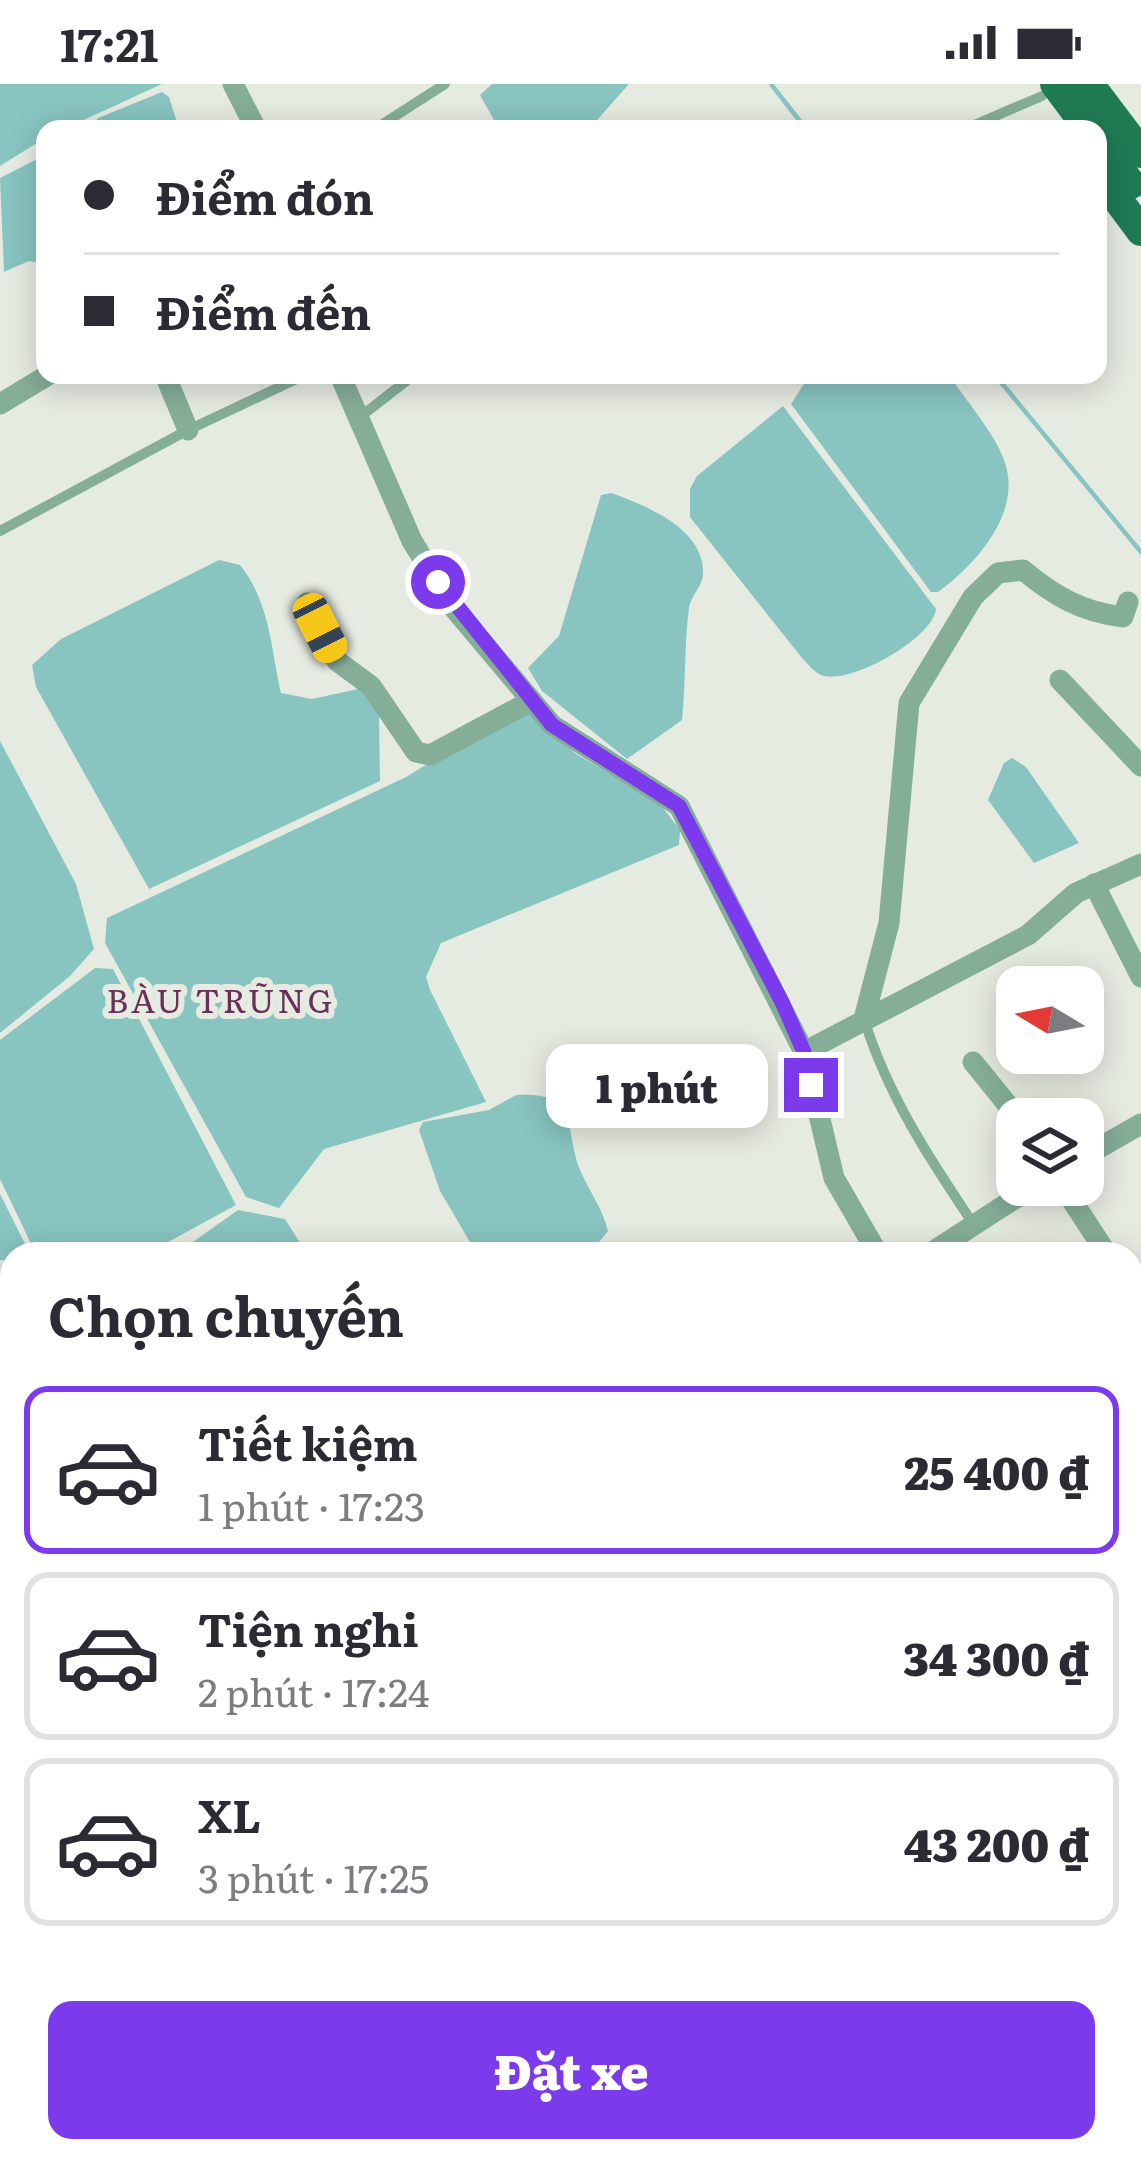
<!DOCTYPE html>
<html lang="vi">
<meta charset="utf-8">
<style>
:root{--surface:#fff;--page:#f2f2f3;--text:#2b2b33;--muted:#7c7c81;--line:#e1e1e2;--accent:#7c3aed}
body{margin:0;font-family:Literata,serif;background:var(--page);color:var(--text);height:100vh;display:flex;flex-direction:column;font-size:45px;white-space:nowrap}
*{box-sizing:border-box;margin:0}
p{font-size:39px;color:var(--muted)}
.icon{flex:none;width:66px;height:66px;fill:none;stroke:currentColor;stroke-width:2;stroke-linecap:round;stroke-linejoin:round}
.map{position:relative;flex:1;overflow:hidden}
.drawer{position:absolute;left:0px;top:1158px;width:1143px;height:921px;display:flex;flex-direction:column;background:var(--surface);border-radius:36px 36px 0 0;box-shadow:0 6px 30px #0003}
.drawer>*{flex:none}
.guide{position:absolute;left:36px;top:36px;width:1071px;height:264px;border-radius:24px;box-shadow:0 6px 30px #0003;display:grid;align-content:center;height:264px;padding:0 48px;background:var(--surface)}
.needle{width:78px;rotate:280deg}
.buttons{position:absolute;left:996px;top:882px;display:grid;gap:24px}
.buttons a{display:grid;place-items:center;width:108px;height:108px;border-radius:24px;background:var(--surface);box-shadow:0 6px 30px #0003;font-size:60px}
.end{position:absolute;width:54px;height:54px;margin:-27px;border:15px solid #7c3aed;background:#fff;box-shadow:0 0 0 6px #fff}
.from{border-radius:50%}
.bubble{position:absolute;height:84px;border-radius:24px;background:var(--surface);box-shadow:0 6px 30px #0003;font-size:39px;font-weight:800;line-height:84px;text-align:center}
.car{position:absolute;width:36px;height:72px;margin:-36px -18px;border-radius:15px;box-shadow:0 0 9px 3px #0007;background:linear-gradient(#f5c518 24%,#345 0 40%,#f5c518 0 76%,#345 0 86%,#f5c518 0)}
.guide b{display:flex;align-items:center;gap:42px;height:114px;font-size:45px}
.guide b+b{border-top:3px solid var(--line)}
.guide i{width:30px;height:30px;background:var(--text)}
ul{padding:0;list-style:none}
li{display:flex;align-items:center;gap:36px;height:168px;margin:0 24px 18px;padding:0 24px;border:6px solid var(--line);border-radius:24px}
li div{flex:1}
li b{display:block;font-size:45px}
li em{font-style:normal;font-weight:800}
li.on{border-color:var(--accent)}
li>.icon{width:108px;height:108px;stroke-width:1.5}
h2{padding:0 48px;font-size:54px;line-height:144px}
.button{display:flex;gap:24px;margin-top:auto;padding:24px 48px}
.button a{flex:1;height:138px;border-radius:24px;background:var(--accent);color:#fff;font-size:48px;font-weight:800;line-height:138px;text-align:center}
.status{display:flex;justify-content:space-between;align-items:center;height:84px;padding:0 60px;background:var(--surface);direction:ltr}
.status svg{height:33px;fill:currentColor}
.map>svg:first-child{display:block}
.water{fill:#88c4c0}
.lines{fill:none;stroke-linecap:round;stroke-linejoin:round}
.stream{stroke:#88c4c0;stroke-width:4.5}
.lane{stroke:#85ae98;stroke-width:10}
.street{stroke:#85ae98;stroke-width:21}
.secondary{stroke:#519171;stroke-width:27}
.primary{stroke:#207b55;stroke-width:30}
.route{stroke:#7c3aed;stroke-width:15}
.labels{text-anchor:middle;stroke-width:12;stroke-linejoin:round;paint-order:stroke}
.neighbourhood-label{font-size:33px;letter-spacing:3px;fill:#6a2f58;stroke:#e6ebe2}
</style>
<div class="status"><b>17:21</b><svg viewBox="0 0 49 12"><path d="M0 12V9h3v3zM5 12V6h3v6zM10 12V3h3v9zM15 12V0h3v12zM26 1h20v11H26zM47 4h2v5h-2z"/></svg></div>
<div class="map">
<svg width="1141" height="2077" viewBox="0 0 1141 2077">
<rect width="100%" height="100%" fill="#e6ebe2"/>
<g class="water">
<path d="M0,0H162L64,45H45V54L0,82Z"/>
<path d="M492,0H629L589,45H499L480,11Z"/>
<path d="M162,8L169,13L179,45H90L98,34Z"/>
<path d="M45,71V180L29,177L4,188L0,94Z"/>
<path d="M824,291H944L952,295C969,321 998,353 1006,382C1020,432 974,482 938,508H931L791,320L804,300Z"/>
<path d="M783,322L936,525C933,554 853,599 824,592C814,589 809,581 802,574L690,433V405L697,392Z"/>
<path d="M611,409C645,421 706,445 703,491C702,503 691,511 689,524C684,561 686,599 682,636L627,675L542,607L528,584L559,552L601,411Z"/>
<path d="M219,476L240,481C270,518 271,565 281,609L312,615L363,604L379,631L380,697L149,805L36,603L32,581L61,555Z"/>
<path d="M528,629L576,670L660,720L680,746L679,761L441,859L426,893L430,906L486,1018L324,1065L279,1124L246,1113L105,859L107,834L406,693L485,645Z"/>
<path d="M0,657L76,800L94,865L70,892L0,949Z"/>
<path d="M1012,674L1026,683L1079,759L1034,779L988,716L1004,679Z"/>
<path d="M95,884L113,885L236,1121L146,1170H36L0,1095V956Z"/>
<path d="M516,1011C581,1008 563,1041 580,1086C589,1107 603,1125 608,1147L589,1170H477L440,1107L419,1046L423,1038L489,1026Z"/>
<path d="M0,1110L30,1170H12V1177L0,1176Z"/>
<path d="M238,1126L285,1135L307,1170H176Z"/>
<path d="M0,1345L12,1352V1445L0,1436Z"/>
</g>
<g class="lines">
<g class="stream">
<path d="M771,0L806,45"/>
<path d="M995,291L1141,468"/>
</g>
<g class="lane">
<path d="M375,45L445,0"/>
<path d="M965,45L1042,12"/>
<path d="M360,333L414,291"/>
<path d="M0,447L188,346L305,291"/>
<path d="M864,935C888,1012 929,1074 974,1141"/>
<path d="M0,1246L12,1242"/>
<path d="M0,1281L12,1288"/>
<path d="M1131,1701L1141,1697"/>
<path d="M1131,1914L1141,1911"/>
<path d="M1131,1992L1141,1989"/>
<path d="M957,2067L960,2077"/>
<path d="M992,2077L1005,2067"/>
</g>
<g class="street">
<path d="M233,0L256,45"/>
<path d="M165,291L188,346"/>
<path d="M340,291L412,457L452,522L552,641L679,722L804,968L834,1094L878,1170"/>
<path d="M0,320L48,291"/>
<path d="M307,519L337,577L371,602L416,668L430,671L531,617"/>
<path d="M1060,596L1141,682"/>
<path d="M1094,800L1141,893"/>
<path d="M864,935L889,839L909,619L973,513L998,489L1023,486C1054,512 1082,528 1123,533L1128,518"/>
<path d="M804,968L1028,851L1076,809L1141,780"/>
<path d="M973,978L1019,1035"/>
<path d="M1083,1073L1141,1040"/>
<path d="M1062,1101L1107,1170"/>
<path d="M929,1170L1036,1101"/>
<path d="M1131,1206L1141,1221"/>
<path d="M1133,1272L1141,1285"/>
<path d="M1131,1537L1141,1551"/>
<path d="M0,1601L12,1593"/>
<path d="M0,1756L12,1748"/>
<path d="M429,2077L438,2067"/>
</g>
<g class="secondary">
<path d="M0,1989L12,2001"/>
<path d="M74,2067L84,2077"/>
</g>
<g class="primary">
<path d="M1055,0L1089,45"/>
<path d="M1089,0L1141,69"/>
<path d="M1098,57L1131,100"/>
<path d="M1098,89L1141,147"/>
<path d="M0,2020L12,2033"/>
<path d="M44,2067L53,2077"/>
</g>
</g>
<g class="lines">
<path class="route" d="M438,498L552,641L679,722L782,918L804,968L811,1001"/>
</g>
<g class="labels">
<g class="neighbourhood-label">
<text x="221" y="929">BÀU TRŨNG</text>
</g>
</g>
</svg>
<div class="buttons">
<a><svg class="needle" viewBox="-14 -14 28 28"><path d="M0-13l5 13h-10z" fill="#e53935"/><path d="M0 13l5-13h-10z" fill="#7c7c81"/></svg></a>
<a><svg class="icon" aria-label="layers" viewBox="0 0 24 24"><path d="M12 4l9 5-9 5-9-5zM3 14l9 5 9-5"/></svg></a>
</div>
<i class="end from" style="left:438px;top:498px"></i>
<i class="end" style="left:811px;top:1001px"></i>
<div class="bubble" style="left:546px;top:960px;width:222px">1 phút</div>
<i class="car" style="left:320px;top:544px;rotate:153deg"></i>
<div class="guide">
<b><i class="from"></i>Điểm đón</b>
<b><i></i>Điểm đến</b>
</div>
<section class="drawer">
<h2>Chọn chuyến</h2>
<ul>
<li class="on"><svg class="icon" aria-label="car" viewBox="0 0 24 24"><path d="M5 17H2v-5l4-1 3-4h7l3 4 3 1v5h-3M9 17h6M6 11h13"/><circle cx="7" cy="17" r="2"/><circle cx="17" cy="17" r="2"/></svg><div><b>Tiết kiệm</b><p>1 phút · 17:23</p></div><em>25 400 ₫</em></li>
<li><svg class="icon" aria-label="car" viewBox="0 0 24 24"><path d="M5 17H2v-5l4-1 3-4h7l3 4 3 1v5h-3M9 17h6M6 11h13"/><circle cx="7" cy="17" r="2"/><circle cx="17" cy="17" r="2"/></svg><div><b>Tiện nghi</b><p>2 phút · 17:24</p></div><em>34 300 ₫</em></li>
<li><svg class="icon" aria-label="car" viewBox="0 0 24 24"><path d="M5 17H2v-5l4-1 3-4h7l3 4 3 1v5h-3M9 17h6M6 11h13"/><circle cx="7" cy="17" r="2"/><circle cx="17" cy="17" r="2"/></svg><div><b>XL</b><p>3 phút · 17:25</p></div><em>43 200 ₫</em></li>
</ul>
<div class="button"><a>Đặt xe</a></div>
</section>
</div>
